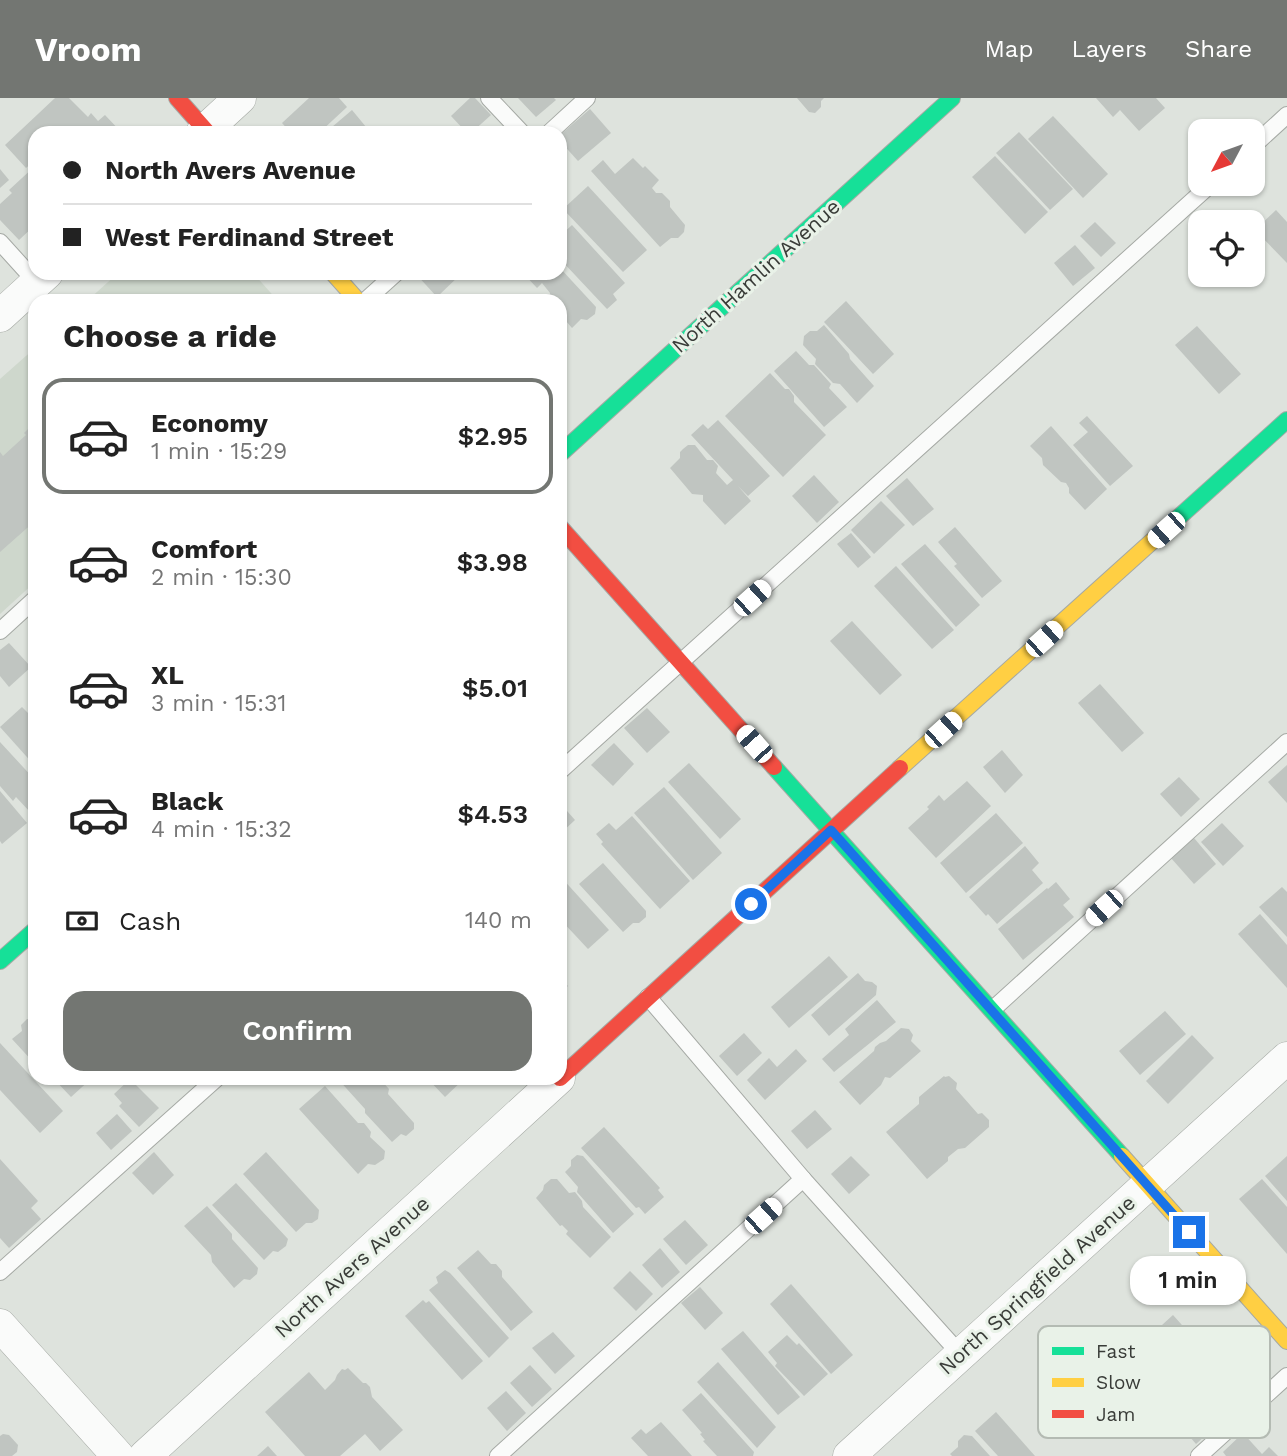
<!DOCTYPE html>
<meta charset="utf-8">
<style>
:root{--surface:#fff;--page:#f6f6f6;--text:#222;--muted:#767676;--line:#e0e0e0;--accent:#737672}
body{margin:0;font-family:"Work Sans",sans-serif;background:var(--page);color:var(--text);height:100vh;display:flex;flex-direction:column;font-size:26px;white-space:nowrap}
*{box-sizing:border-box;margin:0}
p{font-size:23px;color:var(--muted)}
.icon{flex:none;width:38px;height:38px;fill:none;stroke:currentColor;stroke-width:2;stroke-linecap:round;stroke-linejoin:round}
.map{position:relative;flex:1;overflow:hidden}
.drawer{position:absolute;left:28px;top:196px;width:539px;height:791px;display:flex;flex-direction:column;background:var(--surface);border-radius:21px;box-shadow:0 2px 5px #0004}
.drawer>*{flex:none}
.guide{position:absolute;left:28px;top:28px;width:539px;height:154px;border-radius:21px;box-shadow:0 2px 5px #0004;display:grid;align-content:center;height:154px;padding:0 35px;background:var(--surface)}
.needle{width:46px;rotate:229deg}
.fabs{position:absolute;left:1188px;top:21px;display:grid;gap:14px}
.fabs a{display:grid;place-items:center;width:77px;height:77px;border-radius:14px;background:var(--surface);box-shadow:0 2px 5px #0004;font-size:35px}
.end{position:absolute;width:32px;height:32px;margin:-16px;border:9px solid #1a73e8;background:#fff;box-shadow:0 0 0 4px #fff}
.from{border-radius:50%}
.bubble{position:absolute;height:49px;border-radius:21px;background:var(--surface);box-shadow:0 2px 5px #0004;font-size:23px;font-weight:600;line-height:49px;text-align:center}
.car{position:absolute;width:21px;height:42px;margin:-21px -10px;border-radius:9px;box-shadow:0 0 5px 2px #0007;background:linear-gradient(#fff 24%,#345 0 40%,#fff 0 76%,#345 0 86%,#fff 0)}
.guide b{display:flex;align-items:center;gap:24px;height:66px;font-size:26px}
.guide b+b{border-top:2px solid var(--line)}
.guide i{width:18px;height:18px;background:var(--text)}
ul{padding:0;list-style:none}
li{display:flex;align-items:center;gap:21px;height:116px;margin:0 14px 10px;padding:0 21px;border:4px solid transparent;border-radius:21px}
li div{flex:1}
li b{display:block;font-size:26px}
li em{font-style:normal;font-weight:600}
li.current{border-color:var(--accent)}
li>.icon{width:63px;height:63px;stroke-width:1.5}
h2{padding:0 35px;font-size:32px;line-height:84px}
.pay{display:flex;align-items:center;gap:18px;height:77px;padding:0 35px;font-size:26px}
.pay p{margin-inline-start:auto}
.primary-button{display:flex;gap:14px;margin-top:auto;padding:14px 35px}
.primary-button a{flex:1;height:80px;border-radius:21px;background:var(--accent);color:#fff;font-size:28px;font-weight:600;line-height:80px;text-align:center}
header{display:flex;align-items:center;gap:42px;box-sizing:border-box;height:98px;padding:0 35px;background:var(--accent);color:#fff}
header strong{font-size:33px}
nav{display:flex;gap:38px;margin-inline-start:auto;font-size:24px}
.map>svg:first-child{display:block}
.built{fill:#ced7cc}
.building{fill:#c0c5c1}
.lines{fill:none;stroke-linecap:round;stroke-linejoin:round}
.lane-casing{stroke:#a5a9a4;stroke-width:18}
.street-casing{stroke:#a5a9a4;stroke-width:33}
.fast-casing{stroke:#a5a9a4;stroke-width:18}
.slow-casing{stroke:#a5a9a4;stroke-width:18}
.jam-casing{stroke:#a5a9a4;stroke-width:18}
.lane{stroke:#fafbfa;stroke-width:16}
.street{stroke:#fafbfa;stroke-width:32}
.fast{stroke:#16e098;stroke-width:16}
.slow{stroke:#ffcf43;stroke-width:16}
.jam{stroke:#f24e42;stroke-width:16}
.route{stroke:#1a73e8;stroke-width:9}
.labels{text-anchor:middle;stroke-width:6;stroke-linejoin:round;paint-order:stroke}
.street-label{font-size:21px;fill:#393c38;stroke:#e9f2e8}
.key{fill:#e9f2e8;stroke:#b4bbb3;stroke-width:2}
.key-label{font-size:19px;fill:#393c38}
</style>
<header>
<strong>Vroom</strong>
<nav><a>Map</a><a>Layers</a><a>Share</a></nav>
</header>
<div class="map">
<svg width="1287" height="1358" viewBox="0 0 1287 1358">
<rect width="100%" height="100%" fill="#dee3dd"/>
<g class="built">
<path d="M118,175H253L278,203H87Z"/>
<path d="M35,250V484L0,516V281Z"/>
</g>
<g class="building">
<path d="M55,0H69L88,19L91,15L98,23L105,17L122,35H35V62L26,70L5,47Z"/>
<path d="M309,0H339L347,9L319,35H291L282,25Z"/>
<path d="M470,0H475L491,17L471,35H467L451,18Z"/>
<path d="M518,0H554L556,2L536,19Z"/>
<path d="M797,0H824L821,3V9L815,15L809,14Z"/>
<path d="M1096,0H1156L1165,10L1139,33L1120,12L1113,19Z"/>
<path d="M590,11L611,35L578,63L560,43V37Z"/>
<path d="M352,12L371,35H325Z"/>
<path d="M1053,18L1108,76L1083,100L1028,41Z"/>
<path d="M1019,34L1073,91L1050,112L996,55Z"/>
<path d="M995,58L1048,114L1025,136L972,79Z"/>
<path d="M633,60L643,70L645,68L659,82L652,90L656,95H662L670,103V109L685,127L684,134L678,140H671L660,149L591,73L603,62L615,76Z"/>
<path d="M35,68V127L19,142L0,122V106L12,95L9,92Z"/>
<path d="M0,71L9,82L0,90Z"/>
<path d="M588,88L647,152L623,174L563,111Z"/>
<path d="M1276,112L1287,124V165L1255,132Z"/>
<path d="M1095,124L1116,145L1101,159L1080,138Z"/>
<path d="M572,127L625,185L613,196L617,202L607,211L560,161V138Z"/>
<path d="M1075,147L1095,170L1073,188L1054,165Z"/>
<path d="M560,170L596,209L595,216L587,222L581,221L572,230L560,216V203H549L550,195L542,185L537,190L523,175H560Z"/>
<path d="M415,175H462L437,199Z"/>
<path d="M846,203L894,256L873,276L824,224Z"/>
<path d="M824,227L849,256L850,261L874,288L857,305L840,286L833,285L815,266L816,261L803,247L804,238L810,233H817Z"/>
<path d="M1197,228L1241,276L1219,296L1175,247Z"/>
<path d="M796,253L809,267H814L831,286L829,290L847,309L824,329L774,273Z"/>
<path d="M770,275L785,291H789L794,298V304L826,337L783,379L725,318Z"/>
<path d="M1087,318L1133,368L1110,388L1073,347L1088,334L1079,325Z"/>
<path d="M718,322L770,378L748,398L738,388L751,403L725,427L703,403V397L692,396L670,370L680,360V354L683,351L688,347H695L707,362H713L718,368L716,375L727,387L733,382L691,337L703,326L708,331Z"/>
<path d="M35,324V423L0,454V354L3,358L26,337L24,335Z"/>
<path d="M1051,328L1107,391L1085,412L1069,395V390L1066,385L1061,384L1043,367L1042,360L1030,348Z"/>
<path d="M814,377L839,404L817,425L792,398Z"/>
<path d="M907,380L934,411L913,428L886,398Z"/>
<path d="M881,403L905,427L874,456L851,432Z"/>
<path d="M955,429L1002,483L982,500L954,468L957,466L938,444Z"/>
<path d="M851,435L871,459L858,470L837,446Z"/>
<path d="M925,446L980,507L956,529L901,466Z"/>
<path d="M896,468L954,532L932,551L874,488Z"/>
<path d="M852,523L902,577L880,597L830,543Z"/>
<path d="M9,545L31,569L9,589L0,578V552Z"/>
<path d="M1100,586L1144,635L1122,654L1078,605Z"/>
<path d="M22,609L35,622V668L0,629Z"/>
<path d="M647,610L670,634L647,655L624,630Z"/>
<path d="M0,644L35,682L32,685L35,688V711L31,715L16,699L13,703L0,688Z"/>
<path d="M614,645L634,666L613,688L591,667Z"/>
<path d="M1002,652L1023,677L1005,695L983,669Z"/>
<path d="M689,665L741,721L720,741L668,684Z"/>
<path d="M1287,667V705L1268,684Z"/>
<path d="M1179,679L1200,701L1181,719L1160,696Z"/>
<path d="M967,683L991,708L936,760L908,730L929,711L927,709L939,697L944,703Z"/>
<path d="M664,689L722,755L693,782L634,715Z"/>
<path d="M0,693L27,725L2,746L0,743Z"/>
<path d="M560,705L575,722L560,736Z"/>
<path d="M996,715L1023,745L966,795L940,765Z"/>
<path d="M632,718L690,783L660,811L601,746L603,744L596,736L609,725L616,732Z"/>
<path d="M1222,725L1244,748L1223,768L1201,744Z"/>
<path d="M1194,740L1216,766L1194,786L1171,760Z"/>
<path d="M1025,748L1039,765L1032,772L1043,785L997,826L988,816L986,818L969,799Z"/>
<path d="M603,765L646,813V819L639,825H633L623,834L579,786Z"/>
<path d="M560,778L609,832L588,851L560,821Z"/>
<path d="M1056,784L1070,801L1063,807L1074,819L1023,862L998,831L1047,790L1048,791Z"/>
<path d="M1282,789L1287,794V839L1259,809Z"/>
<path d="M1260,816L1287,847V890L1238,836Z"/>
<path d="M829,858L848,879L789,930L771,909Z"/>
<path d="M858,875L865,883L872,884L877,888L876,897L829,938L811,917Z"/>
<path d="M560,880L568,888L560,895Z"/>
<path d="M877,902L896,924L834,974L822,961L849,937L845,931Z"/>
<path d="M1165,913L1186,936L1140,977L1119,953Z"/>
<path d="M27,921H33L35,923V966L12,941L22,933L21,927Z"/>
<path d="M901,930L909,931L913,937L911,943L921,953L890,980L885,979L881,987L860,1007L839,984L874,953L875,949L880,945L886,943Z"/>
<path d="M744,935L762,955L737,978L719,958Z"/>
<path d="M1192,937L1214,960L1168,1006L1146,983Z"/>
<path d="M0,945L63,1013L40,1035L0,992Z"/>
<path d="M796,951L807,963L765,1002L747,982L769,960L777,969Z"/>
<path d="M944,978L945,979L949,978L957,985L956,991L978,1016L982,1015L989,1022V1029L965,1050L958,1051L948,1059V1063L927,1081L886,1034L919,1006V999Z"/>
<path d="M53,980H92L71,999Z"/>
<path d="M337,980H379L389,991L388,996L414,1025V1031L406,1038L401,1036L392,1044L365,1015V1011Z"/>
<path d="M427,980H465L445,999Z"/>
<path d="M130,981L159,1010L139,1029L119,1008L122,1005L114,996Z"/>
<path d="M325,988L358,1025H364L371,1034L370,1039L385,1053L384,1061L375,1067L368,1066L358,1076L299,1011Z"/>
<path d="M815,1012L832,1031L807,1051L791,1033Z"/>
<path d="M117,1016L132,1033L111,1052L96,1035Z"/>
<path d="M604,1029L660,1090L658,1092L664,1099L645,1116L639,1109L636,1110L581,1050Z"/>
<path d="M154,1054L174,1077L153,1097L132,1075Z"/>
<path d="M266,1054L319,1112L318,1121L312,1125H306L296,1134L243,1076Z"/>
<path d="M577,1057L583,1058L634,1116L613,1135L577,1094L578,1089L565,1074L571,1068V1062Z"/>
<path d="M851,1058L870,1077L849,1096L831,1076Z"/>
<path d="M1287,1058V1103L1265,1078Z"/>
<path d="M0,1061L38,1103L31,1110L41,1121L9,1150L0,1140Z"/>
<path d="M551,1081H557L569,1095L575,1094L582,1103L583,1109L611,1139L590,1160L566,1136L568,1133L562,1127L560,1128L536,1100L543,1092L544,1087Z"/>
<path d="M1262,1081L1287,1109V1156L1239,1101Z"/>
<path d="M236,1085L288,1141L286,1148L278,1154L273,1153L264,1162L212,1107Z"/>
<path d="M207,1108L232,1136V1141L258,1170L257,1176L250,1182L244,1181L234,1190L212,1164L211,1157L184,1128Z"/>
<path d="M685,1122L708,1147L686,1167L663,1141Z"/>
<path d="M660,1150L680,1174L662,1190L642,1167Z"/>
<path d="M478,1152L491,1166H496L502,1173V1179L533,1214L511,1233L457,1170Z"/>
<path d="M445,1172L450,1175L509,1240L489,1260L429,1192L438,1185L436,1179Z"/>
<path d="M630,1173L653,1196L636,1213L613,1190Z"/>
<path d="M791,1186L853,1257L831,1276L770,1206Z"/>
<path d="M700,1189L723,1215L705,1232L681,1205Z"/>
<path d="M423,1202L426,1205L429,1203L483,1263L462,1282L405,1218Z"/>
<path d="M1173,1217L1247,1300L1196,1346L1184,1332L1175,1341L1159,1324L1167,1316L1155,1303L1186,1276L1151,1237Z"/>
<path d="M743,1233L800,1299L778,1317L721,1251Z"/>
<path d="M553,1234L575,1258L555,1276L532,1250Z"/>
<path d="M787,1237L797,1247L799,1245L828,1276L804,1298L775,1268L777,1265L768,1254Z"/>
<path d="M718,1264L776,1329L757,1350L697,1284Z"/>
<path d="M530,1267L552,1291L532,1309L510,1285Z"/>
<path d="M348,1270L363,1285H366L370,1289L372,1299L403,1332L380,1353L365,1336L340,1358H305L265,1314L309,1274L325,1292L335,1282L337,1277L342,1271L345,1272Z"/>
<path d="M506,1293L526,1315L507,1333L487,1310Z"/>
<path d="M701,1295L754,1354L753,1358H717L703,1343L705,1342L700,1336L702,1335L682,1312Z"/>
<path d="M996,1314L1035,1358H998L975,1333Z"/>
<path d="M661,1324L692,1358H648L631,1340L641,1331L646,1336Z"/>
<path d="M1243,1335L1262,1356L1269,1349L1278,1358H1226L1223,1354Z"/>
<path d="M3,1336L9,1337L18,1347L17,1354L12,1358H0V1338Z"/>
<path d="M964,1337L972,1338L990,1358H952L950,1356L958,1349V1343Z"/>
<path d="M268,1348L277,1358H257Z"/>
</g>
<g class="lines">
<defs>
<g id="lane">
<path d="M489,0L522,35"/>
<path d="M549,35L587,0"/>
<path d="M1253,48L1287,17"/>
<path d="M0,144L37,185"/>
<path d="M365,203L396,175"/>
<path d="M0,533L35,501"/>
<path d="M560,673L1211,86"/>
<path d="M648,899L803,1081L961,1257"/>
<path d="M992,912L1287,644"/>
<path d="M0,1174L217,980"/>
<path d="M498,1358L803,1081"/>
<path d="M1199,1358L1287,1278"/>
</g>
<g id="street">
<path d="M202,35L240,0"/>
<path d="M0,218L47,175"/>
<path d="M0,1227L118,1358"/>
<path d="M145,1358L559,980"/>
<path d="M849,1358L1287,960"/>
</g>
<g id="fast">
<path d="M560,356L952,0"/>
<path d="M1159,437L1287,322"/>
<path d="M774,669L1122,1058"/>
<path d="M0,863L35,832"/>
</g>
<g id="slow">
<path d="M333,175L358,203"/>
<path d="M900,670L1159,437"/>
<path d="M1122,1058L1287,1243"/>
</g>
<g id="jam">
<path d="M177,0L208,35"/>
<path d="M560,429L774,669"/>
<path d="M560,980L900,670"/>
</g>
</defs>
<use href="#lane" class="lane-casing"/>
<use href="#street" class="street-casing"/>
<use href="#fast" class="fast-casing"/>
<use href="#slow" class="slow-casing"/>
<use href="#jam" class="jam-casing"/>
<use href="#lane" class="lane"/>
<use href="#street" class="street"/>
<use href="#fast" class="fast"/>
<use href="#slow" class="slow"/>
<use href="#jam" class="jam"/>
</g>
<g class="lines">
<path class="route" d="M751,806L831,732L1189,1134"/>
</g>
<g class="labels">
<g class="street-label">
<text transform="translate(756 178) rotate(-42)" y="7">North Hamlin Avenue</text>
<text transform="translate(352 1169) rotate(-42)" y="7">North Avers Avenue</text>
<text transform="translate(1037 1187) rotate(-42)" y="7">North Springfield Avenue</text>
</g>
</g>
<rect x="1038" y="1228" width="232" height="112" rx="10" class="key"/>
<rect x="1052" y="1249" width="32" height="8" fill="#16e098"/>
<rect x="1052" y="1280" width="32" height="9" fill="#ffcf43"/>
<rect x="1052" y="1312" width="32" height="8" fill="#f24e42"/>
<g class="key-label">
<text x="1096" y="1260">Fast</text>
<text x="1096" y="1291">Slow</text>
<text x="1096" y="1323">Jam</text>
</g>
</svg>
<div class="fabs">
<a><svg class="needle" viewBox="-14 -14 28 28"><path d="M0-13l5 13h-10z" fill="#e53935"/><path d="M0 13l5-13h-10z" fill="#767676"/></svg></a>
<a><svg class="icon" aria-label="locate" viewBox="0 0 24 24"><circle cx="12" cy="12" r="6"/><path d="M12 2v4M12 18v4M2 12h4M18 12h4"/></svg></a>
</div>
<i class="end from" style="left:751px;top:806px"></i>
<i class="end" style="left:1189px;top:1134px"></i>
<div class="bubble" style="left:1130px;top:1158px;width:116px">1 min</div>
<i class="car" style="left:1166px;top:432px;rotate:228deg"></i>
<i class="car" style="left:752px;top:500px;rotate:48deg"></i>
<i class="car" style="left:1044px;top:541px;rotate:48deg"></i>
<i class="car" style="left:943px;top:632px;rotate:48deg"></i>
<i class="car" style="left:754px;top:646px;rotate:318deg"></i>
<i class="car" style="left:1104px;top:810px;rotate:228deg"></i>
<i class="car" style="left:763px;top:1118px;rotate:48deg"></i>
<div class="guide">
<b><i class="from"></i>North Avers Avenue</b>
<b><i></i>West Ferdinand Street</b>
</div>
<section class="drawer">
<h2>Choose a ride</h2>
<ul>
<li class="current"><svg class="icon" aria-label="car" viewBox="0 0 24 24"><path d="M5 17H2v-5l4-1 3-4h7l3 4 3 1v5h-3M9 17h6M6 11h13"/><circle cx="7" cy="17" r="2"/><circle cx="17" cy="17" r="2"/></svg><div><b>Economy</b><p>1 min · 15:29</p></div><em>$2.95</em></li>
<li><svg class="icon" aria-label="car" viewBox="0 0 24 24"><path d="M5 17H2v-5l4-1 3-4h7l3 4 3 1v5h-3M9 17h6M6 11h13"/><circle cx="7" cy="17" r="2"/><circle cx="17" cy="17" r="2"/></svg><div><b>Comfort</b><p>2 min · 15:30</p></div><em>$3.98</em></li>
<li><svg class="icon" aria-label="car" viewBox="0 0 24 24"><path d="M5 17H2v-5l4-1 3-4h7l3 4 3 1v5h-3M9 17h6M6 11h13"/><circle cx="7" cy="17" r="2"/><circle cx="17" cy="17" r="2"/></svg><div><b>XL</b><p>3 min · 15:31</p></div><em>$5.01</em></li>
<li><svg class="icon" aria-label="car" viewBox="0 0 24 24"><path d="M5 17H2v-5l4-1 3-4h7l3 4 3 1v5h-3M9 17h6M6 11h13"/><circle cx="7" cy="17" r="2"/><circle cx="17" cy="17" r="2"/></svg><div><b>Black</b><p>4 min · 15:32</p></div><em>$4.53</em></li>
</ul>
<div class="pay"><svg class="icon" aria-label="cash" viewBox="0 0 24 24"><path d="M3 7h18v10H3z"/><circle cx="12" cy="12" r="2"/></svg>Cash<p>140 m</p></div>
<div class="primary-button"><a>Confirm</a></div>
</section>
</div>
